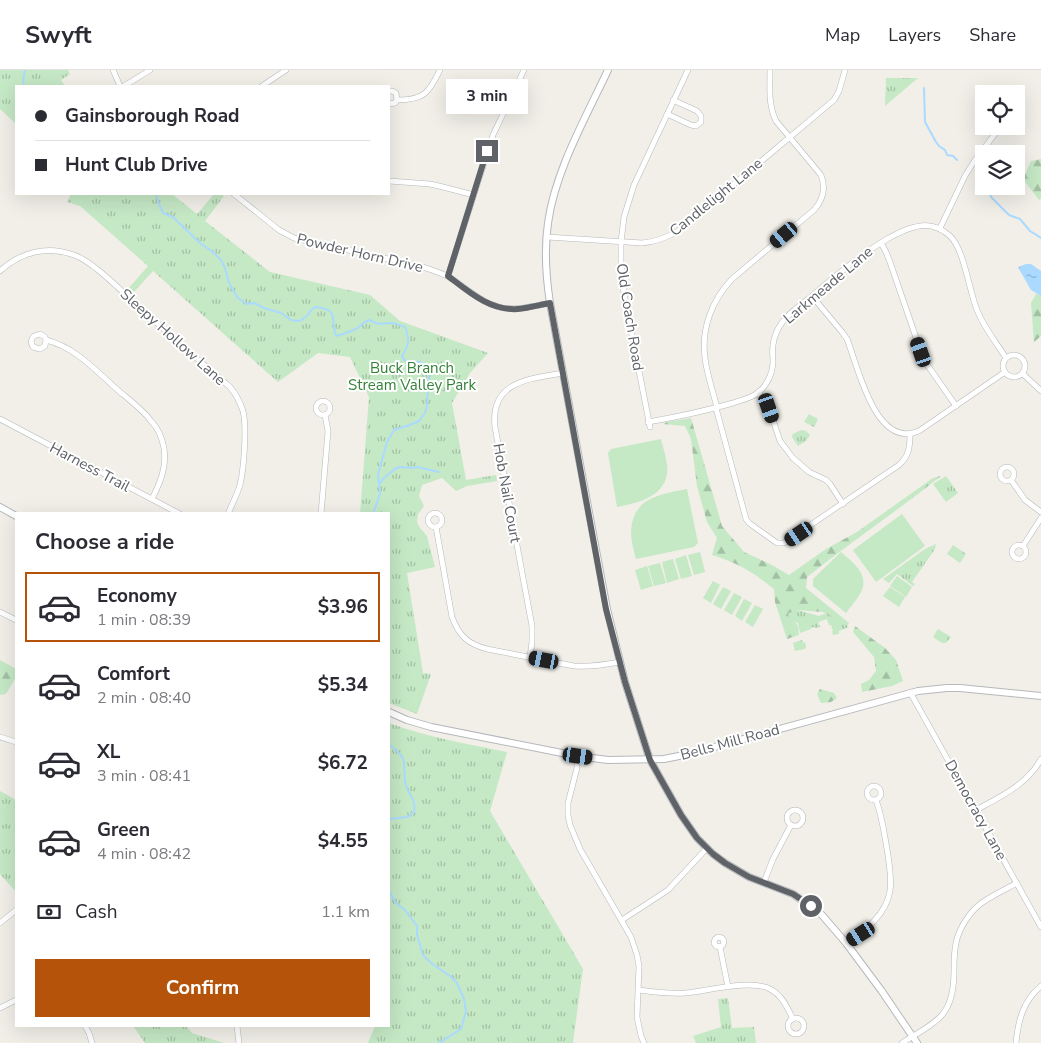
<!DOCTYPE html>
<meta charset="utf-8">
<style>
:root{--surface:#fff;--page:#f7f7f7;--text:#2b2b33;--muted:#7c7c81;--line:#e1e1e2;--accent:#b45309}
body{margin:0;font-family:"Nunito Sans",sans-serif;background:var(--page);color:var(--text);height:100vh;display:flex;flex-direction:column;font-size:19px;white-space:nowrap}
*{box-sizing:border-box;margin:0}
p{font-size:16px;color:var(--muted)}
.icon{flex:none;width:28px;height:28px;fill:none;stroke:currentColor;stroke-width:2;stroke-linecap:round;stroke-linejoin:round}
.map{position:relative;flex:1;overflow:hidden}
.details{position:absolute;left:15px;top:442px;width:375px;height:515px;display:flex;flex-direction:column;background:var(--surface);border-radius:0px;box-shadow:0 5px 20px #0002}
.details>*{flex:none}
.top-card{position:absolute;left:15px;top:15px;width:375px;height:110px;border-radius:0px;box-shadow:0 5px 20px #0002;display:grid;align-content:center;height:110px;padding:0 20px;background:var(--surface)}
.fabs{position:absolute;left:975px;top:15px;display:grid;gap:10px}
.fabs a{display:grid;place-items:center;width:50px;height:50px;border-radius:0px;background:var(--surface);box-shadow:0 5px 20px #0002;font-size:25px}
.end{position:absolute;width:22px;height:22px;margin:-11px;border:6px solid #5f6368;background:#fff;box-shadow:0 0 0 2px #fff}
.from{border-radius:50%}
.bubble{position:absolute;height:35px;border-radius:0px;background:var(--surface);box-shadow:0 5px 20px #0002;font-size:16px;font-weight:700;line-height:35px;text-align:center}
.car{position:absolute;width:15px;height:30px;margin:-15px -8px;border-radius:6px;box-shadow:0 0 4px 1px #0007;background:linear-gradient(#222 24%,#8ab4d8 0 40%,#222 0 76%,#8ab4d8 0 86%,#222 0)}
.top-card b{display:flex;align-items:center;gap:18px;height:48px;font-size:19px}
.top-card b+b{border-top:1px solid var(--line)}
.top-card i{width:12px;height:12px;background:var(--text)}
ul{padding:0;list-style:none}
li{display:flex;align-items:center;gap:15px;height:70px;margin:0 10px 8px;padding:0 10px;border:2px solid transparent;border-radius:0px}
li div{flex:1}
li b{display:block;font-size:19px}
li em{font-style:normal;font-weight:700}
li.selected{border-color:var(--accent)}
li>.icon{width:45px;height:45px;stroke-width:1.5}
h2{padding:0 20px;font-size:22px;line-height:60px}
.pay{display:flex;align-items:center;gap:12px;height:55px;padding:0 20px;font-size:19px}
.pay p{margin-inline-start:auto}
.cta{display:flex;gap:10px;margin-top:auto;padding:10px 20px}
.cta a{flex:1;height:58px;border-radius:0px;background:var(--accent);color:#fff;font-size:20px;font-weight:700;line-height:58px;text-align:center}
header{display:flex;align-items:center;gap:30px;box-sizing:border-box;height:70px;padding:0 25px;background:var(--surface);border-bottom:1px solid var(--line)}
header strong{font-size:24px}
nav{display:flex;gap:28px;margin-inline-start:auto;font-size:18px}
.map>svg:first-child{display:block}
.forest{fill:url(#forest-firs)}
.park{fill:url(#park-tufts)}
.pitch{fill:#c5e8c5}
.water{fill:url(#water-ripples)}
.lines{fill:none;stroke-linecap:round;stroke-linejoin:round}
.stream{stroke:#aadaff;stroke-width:2}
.minor-casing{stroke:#b5b8bc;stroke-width:6}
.tertiary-casing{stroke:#b5b8bc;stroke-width:8}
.minor{stroke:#fff;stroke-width:5}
.tertiary{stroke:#fff;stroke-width:6}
.route{stroke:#5f6368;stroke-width:6}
.labels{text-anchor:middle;stroke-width:4;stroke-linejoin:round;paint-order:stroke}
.street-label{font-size:15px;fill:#5f6368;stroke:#fff}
.park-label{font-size:15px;fill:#348238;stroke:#fff}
</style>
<header>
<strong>Swyft</strong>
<nav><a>Map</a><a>Layers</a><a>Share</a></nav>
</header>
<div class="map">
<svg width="1041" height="973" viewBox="0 0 1041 973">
<defs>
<pattern id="forest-firs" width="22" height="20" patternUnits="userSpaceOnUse" patternTransform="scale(1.25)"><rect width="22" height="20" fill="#c5e8c5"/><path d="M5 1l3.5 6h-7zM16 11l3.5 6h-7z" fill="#a3c0a4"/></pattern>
<pattern id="park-tufts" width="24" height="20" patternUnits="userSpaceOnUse" patternTransform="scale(1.25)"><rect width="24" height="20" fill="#c5e8c5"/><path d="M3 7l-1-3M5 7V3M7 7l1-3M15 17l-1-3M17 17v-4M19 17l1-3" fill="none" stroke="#a3c0a4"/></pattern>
<pattern id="water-ripples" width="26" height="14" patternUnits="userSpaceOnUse" patternTransform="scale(1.25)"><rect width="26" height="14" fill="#aadaff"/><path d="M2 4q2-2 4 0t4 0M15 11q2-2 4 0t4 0" fill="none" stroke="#8eb4d2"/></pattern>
</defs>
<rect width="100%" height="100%" fill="#f1efe8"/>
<g class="forest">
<path d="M1041,89V128L1039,130L1023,109L1031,91Z"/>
<path d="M1036,224L1041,226V266L1034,272L1031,233Z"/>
<path d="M691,348L722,456L744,482L772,495L789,505L826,479L857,462L933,408L941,406C897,441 851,472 807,507L806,518L849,553L847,556L823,542L796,540L793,549L798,556L799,565L787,569L775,532L774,519C753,502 738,493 712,485L717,468L707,452L697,416L691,369L685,356L663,354L667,352Z"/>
<path d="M855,556L885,578L896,590L903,611L892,616L862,622L861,614L869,610L876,601L874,587L853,562Z"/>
<path d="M0,590L16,599V607L6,624L0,625Z"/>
<path d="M820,619L834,623L837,628L831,632L821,633L817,624Z"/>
</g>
<g class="park">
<path d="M0,0H68L70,4L61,10L65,16H16V54L0,39Z"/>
<path d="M886,8H918L885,36Z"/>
<path d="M71,124H172L197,144L214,124H221L224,126L205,151L270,202L370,225L400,251L488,283L470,303L452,333L466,410L496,405L497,411L467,416L456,421L442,408L422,415L419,426L424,436L418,444L417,452L420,458L427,466L435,497L407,503L423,603L431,604L417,644L389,633V444H360L369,327L350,287L318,283L278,312L153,201L133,223L128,219L148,196L80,136L67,132Z"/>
<path d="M809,344L818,349L814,357L804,352Z"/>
<path d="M801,360L806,361L810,365L806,371L798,376L792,367L793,364Z"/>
<path d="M946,406L958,423L946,432L933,414Z"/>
<path d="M936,474L935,479L912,512L915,514L913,516L897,504L889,513L883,509L925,479Z"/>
<path d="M953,475L966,484L960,493L947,484Z"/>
<path d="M797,540L819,546L827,543L849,557L839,561V564L833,565L832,561H833L831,555H829L827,549L818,552L820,557L815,558L814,557L811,558V559L800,563L798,553L790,550L788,545L789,543Z"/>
<path d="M938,559L951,567L946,573H942L933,567Z"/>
<path d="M802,570L804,573L805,572L806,576L805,579L795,581L793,573Z"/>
<path d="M389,653C427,667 467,674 507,682L490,741L583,899L573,972L574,973H368L375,956H389Z"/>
<path d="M0,721L16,730V822L0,804Z"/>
<path d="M728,928L732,958L754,957L756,973H696L693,966L721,957L718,929Z"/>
<path d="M133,956H186L192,963L224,973H145Z"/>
</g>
<g class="pitch">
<path d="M661,369C663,378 669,395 667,404C663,428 636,433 617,437L608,383L611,379Z"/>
<path d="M687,419L698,473L694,477L636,489C634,481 631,471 631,462C633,427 659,425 687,419Z"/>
<path d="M902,444L925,476L876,512L853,480Z"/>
<path d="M700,482L705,502L694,505L688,485Z"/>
<path d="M841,482C854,493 871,506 860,524C856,531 850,537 846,543L813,516V509Z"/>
<path d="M686,485L692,506L681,509L675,489Z"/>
<path d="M673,489L679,509L667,513L662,492Z"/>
<path d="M660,493L666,513L654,516L648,496Z"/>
<path d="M647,496L653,516L641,520L635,500Z"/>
<path d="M897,506L912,517L906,527L890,516Z"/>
<path d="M713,511L720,515L711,533L703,528Z"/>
<path d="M723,517L731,521L721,539L713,534Z"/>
<path d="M890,517L905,527L899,537L883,526Z"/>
<path d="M734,523L742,527L732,545L724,540Z"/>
<path d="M744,529L752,533L742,551L735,546Z"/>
<path d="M755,535L763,539L753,557L745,552Z"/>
</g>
<path class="water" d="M1026,194H1031L1041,201V226L1031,220L1019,199L1018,197Z"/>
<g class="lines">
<g class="stream">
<path d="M24,16L23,11L25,0"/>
<path d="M924,18L925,52L936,72L939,76L945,80L947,85L953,86L957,90"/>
<path d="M984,116L992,128L1009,145L1020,149L1030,161L1041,168"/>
<path d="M156,124L159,134L163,143L173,147L201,174L213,182L221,190L225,198L229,213L237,227L246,234L254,233L264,238L281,243L291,250L300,251L308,245L310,241L315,237C340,239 330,249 336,266C340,265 356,260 359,257C363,253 363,253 369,250C380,256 381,253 391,253C396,253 401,256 405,257C410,270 409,275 402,286L404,290L413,292H419L426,295L429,300L427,337L425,343L419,351L410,355L394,360L387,372L378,405L380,424L373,444"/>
<path d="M379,414L384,408L396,398L401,397L412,398L417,397L439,402"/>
<path d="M389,508V518"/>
<path d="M389,675C394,678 400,682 403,689C406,695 403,708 406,716C410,727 416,729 414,742L408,747L389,749"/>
<path d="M389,821L396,833L405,840L417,856V865L423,885L431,893L450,906L457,913L464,929L466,941L461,959L439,973"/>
</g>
<defs>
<g id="minor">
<path d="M113,0L120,16"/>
<path d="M124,16L150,0"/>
<path d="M262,16L286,0"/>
<path d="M389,21H392L396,23L397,30"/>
<path d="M389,34L395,33L397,30C424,30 429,23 440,0"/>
<path d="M667,44L691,55L696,56L701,52V46L697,41L673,30"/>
<path d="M996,56L998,60L1003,62L1008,60L1010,56"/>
<path d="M389,111L430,114L443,117L474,125"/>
<path d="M234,124L279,160L294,168L420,196C429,199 440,202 449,207C467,218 482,234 503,238C519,240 534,236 550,233"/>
<path d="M940,158L965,106L975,90L998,60"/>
<path d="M547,167L642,173C655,172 666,168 678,161L834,30L839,21L845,0"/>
<path d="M881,173L886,182L890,192L921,282L926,293L956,336"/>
<path d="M0,201C21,182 47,175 74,185C94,192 122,222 139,237C169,264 199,291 230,317C236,324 240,332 243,341C247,357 244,398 240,415C237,425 232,434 228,444"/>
<path d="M448,206L493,65L524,0"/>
<path d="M812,226L842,262L847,269C858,296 875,380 919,361L1005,302"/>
<path d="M46,270L45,276L40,279L33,277C30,272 31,269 34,266L40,264L45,267L46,270C76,277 98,303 120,322C131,331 143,340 151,351C158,358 162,368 164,378C167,397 160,413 152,429"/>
<circle cx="1014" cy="296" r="11"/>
<path d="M1023,304L1041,321"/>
<path d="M758,322L769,338L780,371L793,388L809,402L826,410L830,414L843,434"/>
<circle cx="323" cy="338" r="7"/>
<path d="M716,338L746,449L749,453L777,473H784L899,395C909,386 910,377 910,364"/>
<path d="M717,338C713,321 707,305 705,288C701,259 712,230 732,209L814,140C823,130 826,118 821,105L776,51C768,34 770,18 770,0"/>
<path d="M0,349L180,444"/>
<path d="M648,352C677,347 705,341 733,333C742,330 751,328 758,323C766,316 772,305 773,293C773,287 772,281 773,275C774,267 777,260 781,254C789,242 802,234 812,226C836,205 860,185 887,169C896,164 905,159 915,157C928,153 940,157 950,166C964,179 969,220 977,240C984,258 996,272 1006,288"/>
<path d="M650,357L624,224L621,193V172L624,147L634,115L688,0"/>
<circle cx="1007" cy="404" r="7"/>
<path d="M1011,410L1025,430L1041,442"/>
<circle cx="435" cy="450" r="7"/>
<path d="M321,444L328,361L325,345"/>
<path d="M436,457L452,547C459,566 468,574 487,579L574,596C590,597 604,595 620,592"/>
<circle cx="1019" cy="482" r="7"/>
<path d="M1023,476L1041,448"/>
<path d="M0,542L16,550"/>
<path d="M530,587L532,572V556L495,357C490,311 529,309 563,303"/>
<path d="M910,622L1041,857"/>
<path d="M0,667L16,672"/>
<path d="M577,686V698L568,733V745L570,755L580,779L631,867L637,885L639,896L637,947L641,966L644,973"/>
<circle cx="874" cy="723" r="7"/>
<path d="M976,740C1000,727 1028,714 1041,689"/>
<circle cx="795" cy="748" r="8"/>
<path d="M764,812L773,789L791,755"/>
<path d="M622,850L668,820L707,778"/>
<path d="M0,853L16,840"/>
<path d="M846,873C865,861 886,845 890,821C892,808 889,793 887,779C884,762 882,746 876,730"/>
<path d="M720,877L716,876L714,873L715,869L718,867L722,868L724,871L723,875L720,877L728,917"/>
<path d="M639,920C654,922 670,924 685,923C707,921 751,909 770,919C782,925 787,937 793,949"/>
<path d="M0,938L16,930"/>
<circle cx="796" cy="956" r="8"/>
<path d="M85,956L89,963L92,973"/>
<path d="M237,956L239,973"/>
<path d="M902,973C914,965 938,953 945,941C953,929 954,914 954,900C954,891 954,882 956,873C959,858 970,841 983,832C993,825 1006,819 1017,813"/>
<path d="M1016,973C1018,951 1023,931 1041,916"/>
</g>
<g id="tertiary">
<path d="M608,0C586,47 555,101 548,153C544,180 546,207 550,233L607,539L625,612L650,690L681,745L697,768L713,784L725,793L749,807L793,824L822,845L846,873L881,920L917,973"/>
<path d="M0,437L16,446"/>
<path d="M389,642L407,650L431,657L577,686L608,690L664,689L689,684L918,621L947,618H960L1041,626"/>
</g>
</defs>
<use href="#minor" class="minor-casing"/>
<use href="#tertiary" class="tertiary-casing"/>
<use href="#minor" class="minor"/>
<use href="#tertiary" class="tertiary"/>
</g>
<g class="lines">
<path class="route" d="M487,81L448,206C469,222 490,241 518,239C529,238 539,235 550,233L606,539L625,612L650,690L681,745L697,768L713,784L725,793L749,807L793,824L811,836"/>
</g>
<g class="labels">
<g class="street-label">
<text transform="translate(716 127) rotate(-39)" y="5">Candlelight Lane</text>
<text transform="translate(360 183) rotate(13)" y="5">Powder Horn Drive</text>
<text transform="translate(828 215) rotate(-40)" y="5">Larkmeade Lane</text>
<text transform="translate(630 247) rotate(81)" y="5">Old Coach Road</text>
<text transform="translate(173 267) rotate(42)" y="5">Sleepy Hollow Lane</text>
<text transform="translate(90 397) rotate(28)" y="5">Harness Trail</text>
<text transform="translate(507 423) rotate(80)" y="5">Hob Nail Court</text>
<text transform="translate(730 672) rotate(-15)" y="5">Bells Mill Road</text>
<text transform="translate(976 740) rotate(61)" y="5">Democracy Lane</text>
</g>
<g class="park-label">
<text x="412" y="303">Buck Branch<tspan x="412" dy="17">Stream Valley Park</tspan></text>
</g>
</g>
</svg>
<div class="fabs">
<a><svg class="icon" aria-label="locate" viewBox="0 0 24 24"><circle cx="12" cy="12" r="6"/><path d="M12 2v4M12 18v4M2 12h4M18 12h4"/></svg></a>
<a><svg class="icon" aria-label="layers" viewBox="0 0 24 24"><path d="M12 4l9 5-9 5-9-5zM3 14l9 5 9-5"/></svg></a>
</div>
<i class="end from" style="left:811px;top:836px"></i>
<i class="end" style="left:487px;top:81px"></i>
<div class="bubble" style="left:446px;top:9px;width:82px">3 min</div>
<i class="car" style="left:784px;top:165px;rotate:230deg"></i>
<i class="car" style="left:921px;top:282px;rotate:341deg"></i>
<i class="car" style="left:769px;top:338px;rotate:161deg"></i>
<i class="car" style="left:799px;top:464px;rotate:236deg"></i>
<i class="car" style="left:544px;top:590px;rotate:281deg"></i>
<i class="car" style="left:578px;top:686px;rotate:98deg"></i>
<i class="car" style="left:861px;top:864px;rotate:238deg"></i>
<div class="top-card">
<b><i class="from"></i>Gainsborough Road</b>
<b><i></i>Hunt Club Drive</b>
</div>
<section class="details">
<h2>Choose a ride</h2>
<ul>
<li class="selected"><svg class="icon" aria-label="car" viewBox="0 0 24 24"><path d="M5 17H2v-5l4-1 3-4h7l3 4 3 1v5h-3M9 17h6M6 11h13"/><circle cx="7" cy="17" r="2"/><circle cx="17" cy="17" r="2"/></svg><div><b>Economy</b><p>1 min · 08:39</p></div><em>$3.96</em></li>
<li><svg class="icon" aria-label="car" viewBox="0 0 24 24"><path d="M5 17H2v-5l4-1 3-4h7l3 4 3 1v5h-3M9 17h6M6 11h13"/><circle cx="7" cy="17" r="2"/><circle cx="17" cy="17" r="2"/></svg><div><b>Comfort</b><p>2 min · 08:40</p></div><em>$5.34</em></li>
<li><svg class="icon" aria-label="car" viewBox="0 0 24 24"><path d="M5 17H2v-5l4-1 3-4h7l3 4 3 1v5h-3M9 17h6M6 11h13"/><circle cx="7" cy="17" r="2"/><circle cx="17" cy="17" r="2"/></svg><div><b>XL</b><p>3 min · 08:41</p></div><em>$6.72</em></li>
<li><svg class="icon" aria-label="car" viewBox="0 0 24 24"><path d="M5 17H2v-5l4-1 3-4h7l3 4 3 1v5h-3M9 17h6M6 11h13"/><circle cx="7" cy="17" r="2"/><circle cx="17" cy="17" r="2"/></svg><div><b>Green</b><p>4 min · 08:42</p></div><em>$4.55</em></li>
</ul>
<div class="pay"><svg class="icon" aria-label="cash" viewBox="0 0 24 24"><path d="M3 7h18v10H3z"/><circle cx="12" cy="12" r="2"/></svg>Cash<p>1.1 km</p></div>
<div class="cta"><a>Confirm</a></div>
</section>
</div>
